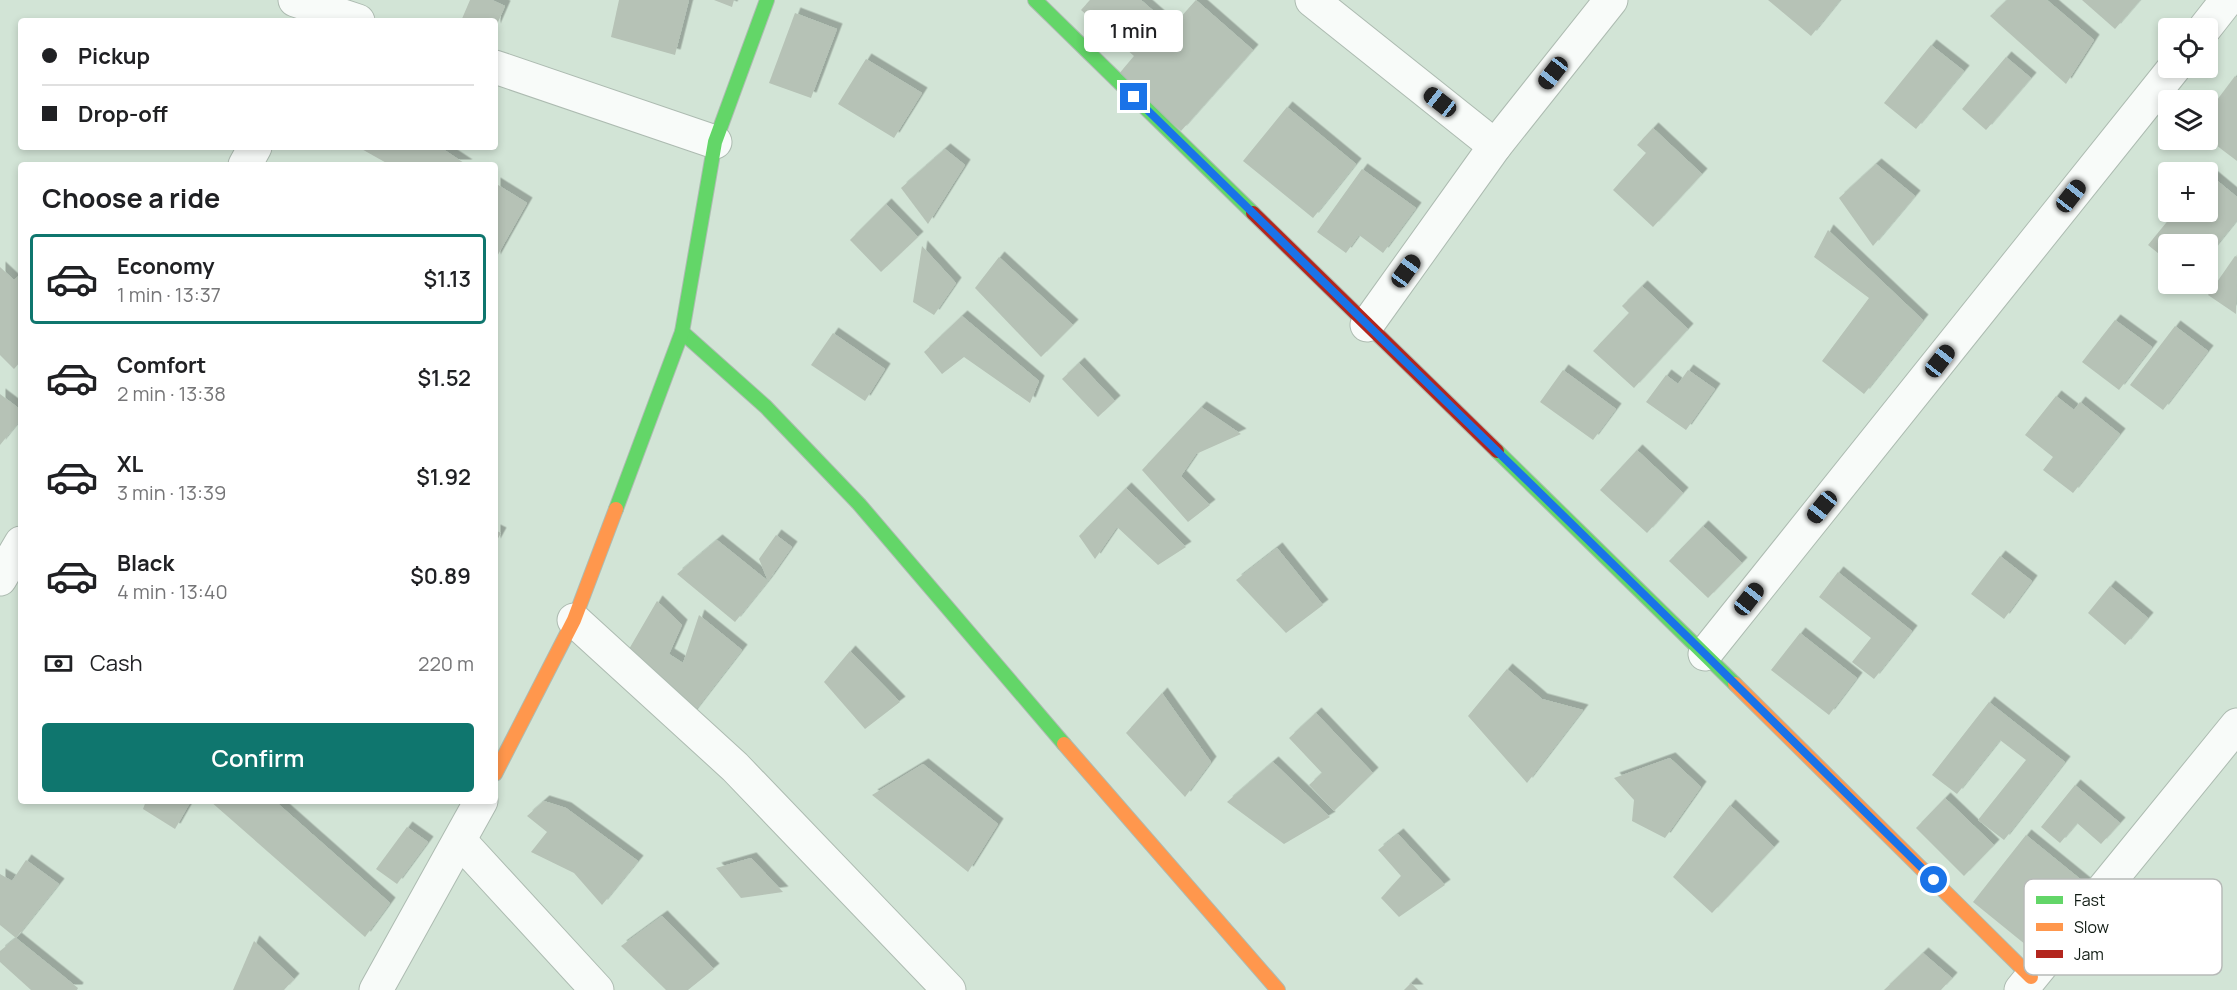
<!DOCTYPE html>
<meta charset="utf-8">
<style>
:root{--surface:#fff;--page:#f6f6f6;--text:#202124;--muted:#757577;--line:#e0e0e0;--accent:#0f766e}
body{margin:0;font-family:Manrope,sans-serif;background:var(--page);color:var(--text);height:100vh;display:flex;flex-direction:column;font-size:22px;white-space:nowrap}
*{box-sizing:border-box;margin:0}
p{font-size:20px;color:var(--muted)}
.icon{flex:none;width:33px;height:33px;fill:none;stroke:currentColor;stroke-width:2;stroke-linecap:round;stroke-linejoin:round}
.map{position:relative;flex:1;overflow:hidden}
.details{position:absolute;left:18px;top:162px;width:480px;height:642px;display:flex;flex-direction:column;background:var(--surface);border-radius:6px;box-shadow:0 3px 9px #0003}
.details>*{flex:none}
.top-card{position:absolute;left:18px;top:18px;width:480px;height:132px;border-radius:6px;box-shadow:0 3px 9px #0003;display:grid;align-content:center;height:132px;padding:0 24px;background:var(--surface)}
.controls{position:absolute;left:2158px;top:18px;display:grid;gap:12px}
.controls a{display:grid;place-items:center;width:60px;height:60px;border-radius:6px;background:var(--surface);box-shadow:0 3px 9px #0003;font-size:30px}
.end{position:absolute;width:27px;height:27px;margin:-14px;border:8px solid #1a73e8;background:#fff;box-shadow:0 0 0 3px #fff}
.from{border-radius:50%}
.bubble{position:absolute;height:42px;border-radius:6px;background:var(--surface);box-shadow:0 3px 9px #0003;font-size:20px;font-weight:600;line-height:42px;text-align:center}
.car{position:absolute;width:18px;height:36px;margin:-18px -9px;border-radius:8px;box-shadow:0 0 4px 2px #0007;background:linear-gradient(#222 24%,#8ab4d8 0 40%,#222 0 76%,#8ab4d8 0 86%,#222 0)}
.top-card b{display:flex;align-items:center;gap:21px;height:57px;font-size:22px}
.top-card b+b{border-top:2px solid var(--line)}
.top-card i{width:15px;height:15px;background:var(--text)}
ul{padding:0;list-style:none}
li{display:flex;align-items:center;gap:18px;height:90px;margin:0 12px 9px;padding:0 12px;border:3px solid transparent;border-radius:6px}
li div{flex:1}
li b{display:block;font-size:22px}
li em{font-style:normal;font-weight:600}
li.active{border-color:var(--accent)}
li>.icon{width:54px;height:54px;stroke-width:1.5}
h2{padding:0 24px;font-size:27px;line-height:72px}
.pay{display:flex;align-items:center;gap:15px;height:66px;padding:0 24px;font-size:22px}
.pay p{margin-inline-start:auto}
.action{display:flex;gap:12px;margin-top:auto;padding:12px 24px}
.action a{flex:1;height:69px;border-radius:6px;background:var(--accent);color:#fff;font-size:24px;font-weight:600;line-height:69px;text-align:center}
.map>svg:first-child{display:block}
.building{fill:#b6c2b6;filter:url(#shadow)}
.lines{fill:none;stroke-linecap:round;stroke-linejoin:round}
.street-casing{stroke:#adbbb1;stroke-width:35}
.fast-casing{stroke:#adbbb1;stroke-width:16}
.slow-casing{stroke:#adbbb1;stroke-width:16}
.jam-casing{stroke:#adbbb1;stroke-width:16}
.street{stroke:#f8fbf9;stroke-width:33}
.fast{stroke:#63d668;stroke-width:14}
.slow{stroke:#ff974d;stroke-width:14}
.jam{stroke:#b3261e;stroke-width:14}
.route{stroke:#1a73e8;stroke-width:8}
.key{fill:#fff;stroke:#b7bab8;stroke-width:1.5}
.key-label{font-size:16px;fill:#0f1a12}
</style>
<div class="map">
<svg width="2237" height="990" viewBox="0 0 2237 990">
<defs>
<filter id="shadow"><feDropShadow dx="5.5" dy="-5.5" stdDeviation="0" flood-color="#0004"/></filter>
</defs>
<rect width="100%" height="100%" fill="#d2e4d6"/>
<g class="building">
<path d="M470,0H492L505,6L495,29V21H461Z"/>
<path d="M619,0H689L675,55L611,37Z"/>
<path d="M714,0H734L732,7Z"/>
<path d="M1090,0H1141L1172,27L1196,0L1253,50L1181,131L1118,75L1134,56L1081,10Z"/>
<path d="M1768,0H1840L1811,36Z"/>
<path d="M2007,0H2047L2094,40L2066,84L1990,16Z"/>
<path d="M2082,0H2140L2115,29Z"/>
<path d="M795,13L837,29L811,98L769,83Z"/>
<path d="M1931,45L1964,71L1916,129L1884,103Z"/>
<path d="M2006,57L2031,78L1986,130L1962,109Z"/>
<path d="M866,59L922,93L894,138L838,104Z"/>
<path d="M2235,76L2237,78V161L2208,139V112Z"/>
<path d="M1287,107L1356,164L1313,218L1243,161Z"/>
<path d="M1653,128L1702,174L1653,227L1613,190L1646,153L1637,145Z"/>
<path d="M358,147H440L467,165H390Z"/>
<path d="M945,149L965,165L928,224L901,188Z"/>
<path d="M1876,164L1915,196L1873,246L1839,198Z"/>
<path d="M1362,169L1416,208L1383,253L1359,235L1346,253L1317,232Z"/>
<path d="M2208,173L2237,197V220L2208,256V244H2169V262L2148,245L2175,212H2208Z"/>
<path d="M495,183L527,203L495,260Z"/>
<path d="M886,204L918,237L881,272L850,240Z"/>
<path d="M1828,230L1923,320L1864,394L1822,361L1869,298L1814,257Z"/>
<path d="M922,246L956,283L934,315L913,302Z"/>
<path d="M2235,256L2237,257L2236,314L2208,295Z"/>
<path d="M999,257L1073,325L1041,357L975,288Z"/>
<path d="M0,267L14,280L21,274V361L14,369L0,355Z"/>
<path d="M1642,286L1688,329L1634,388L1593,351L1629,313L1622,306Z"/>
<path d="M962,316L1039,381L1030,403L964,357L942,374L924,352Z"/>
<path d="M2115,320L2152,347L2119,390L2082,362Z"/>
<path d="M2175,326L2208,351L2163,410L2130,385Z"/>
<path d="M833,333L885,369L865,401L811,365Z"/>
<path d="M1079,363L1115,401L1098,417L1062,379Z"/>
<path d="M1563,370L1616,409L1593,440L1540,402Z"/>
<path d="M1688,370L1715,389L1686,430L1646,402L1666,375L1678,384Z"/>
<path d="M0,394L21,410V419L0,445Z"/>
<path d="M2056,396L2074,410L2080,402L2120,434L2073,493L2043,470L2053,457L2025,435Z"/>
<path d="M1201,407L1241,434L1196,454L1181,476L1210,505L1188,522L1142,470Z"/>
<path d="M1637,450L1683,493L1647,533L1600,490Z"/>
<path d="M1126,488L1186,547L1158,565L1117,527L1095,559L1079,536Z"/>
<path d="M1703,526L1742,563L1708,598L1669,561Z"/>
<path d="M495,530L501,533L495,544Z"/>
<path d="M776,535L792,547L768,581L735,622L677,574L717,540L768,581L759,559Z"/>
<path d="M1277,548L1323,605L1286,633L1236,580Z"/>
<path d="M2000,556L2032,581L2004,619L1971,594Z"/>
<path d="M1838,572L1912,631L1874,679L1852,662L1871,638L1819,597Z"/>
<path d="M2110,586L2148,618L2125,645L2088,613Z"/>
<path d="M657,601L682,625L669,654L683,663L699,615L742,650L687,721L618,668Z"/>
<path d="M1800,633L1857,678L1829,715L1771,670Z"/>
<path d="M850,651L900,702L865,729L824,682Z"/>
<path d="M1507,669L1542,699L1583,710L1527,783L1468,716Z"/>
<path d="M1162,693L1211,762L1185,797L1126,733Z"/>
<path d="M1989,702L2065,762L2004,840L1978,820L2026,760L2000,740L1957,794L1932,775Z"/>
<path d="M1316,713L1373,773L1334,811L1309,785L1322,773L1289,738Z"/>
<path d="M1670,758L1701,787L1665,838L1632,821L1634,800L1614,778Z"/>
<path d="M1273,762L1330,817L1284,844L1227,802Z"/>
<path d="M923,764L998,824L968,872L872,795Z"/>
<path d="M2075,785L2120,823L2101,844L2077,823L2060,843L2041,827Z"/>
<path d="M1945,798L1994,845L1964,876L1916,828Z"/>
<path d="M146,801H191L175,829L143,809Z"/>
<path d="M210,801H275L390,903L365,937Z"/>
<path d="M544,801L566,808L638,861L602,905L574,873L531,852L547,832L527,816Z"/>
<path d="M1730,805L1774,847L1712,913L1673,877Z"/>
<path d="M407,827L428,842L397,884L376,869Z"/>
<path d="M1398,834L1445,885L1399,917L1381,898L1401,876L1378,850Z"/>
<path d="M2026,835L2090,887L2036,953L1973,902Z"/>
<path d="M751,858L783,892L741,898L716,868Z"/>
<path d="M26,860L59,884L16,938L0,925V874L12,881Z"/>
<path d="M662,916L714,969L688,990H666L621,946Z"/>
<path d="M16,938L78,988L77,990H31L0,962V951Z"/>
<path d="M254,941L294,979L284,990H233Z"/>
<path d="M1923,953L1952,978L1941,990H1884Z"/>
<path d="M1411,983L1418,990H1404Z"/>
</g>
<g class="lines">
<defs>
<g id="street">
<path d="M295,0L358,21"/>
<path d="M1312,0L1495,146"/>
<path d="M2205,28L2227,0"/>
<path d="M495,67L715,142"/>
<path d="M245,165L255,147"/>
<path d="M1367,325L1495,146L1611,0"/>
<path d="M0,579L21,543"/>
<path d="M574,620L735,767L949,990"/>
<path d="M1705,654L2174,68"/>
<path d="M460,841L597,990"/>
<path d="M376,990L481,801"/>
<path d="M2021,990L2237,725"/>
</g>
<g id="fast">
<path d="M1035,0L1253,213"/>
<path d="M682,332L766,407L859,504L1064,744"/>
<path d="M1497,451L1735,684"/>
<path d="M616,509L682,332L715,142L767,0"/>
</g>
<g id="slow">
<path d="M1735,684L2031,977"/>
<path d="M1064,744L1278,990"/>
<path d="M495,774L574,620L616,509"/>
</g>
<path id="jam" d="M1253,213L1497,451"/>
</defs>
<use href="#street" class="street-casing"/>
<use href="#fast" class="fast-casing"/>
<use href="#slow" class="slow-casing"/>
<use href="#jam" class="jam-casing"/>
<use href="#street" class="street"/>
<use href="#fast" class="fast"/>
<use href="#slow" class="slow"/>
<use href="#jam" class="jam"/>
</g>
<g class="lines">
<path class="route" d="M1134,97L1705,654L1934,880"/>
</g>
<rect x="2024" y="879" width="198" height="96" rx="9" class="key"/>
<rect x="2036" y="896" width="27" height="8" fill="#63d668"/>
<rect x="2036" y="923" width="27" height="8" fill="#ff974d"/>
<rect x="2036" y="950" width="27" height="8" fill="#b3261e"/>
<g class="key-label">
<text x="2074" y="906">Fast</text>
<text x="2074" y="933">Slow</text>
<text x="2074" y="960">Jam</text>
</g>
</svg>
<div class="controls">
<a><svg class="icon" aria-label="locate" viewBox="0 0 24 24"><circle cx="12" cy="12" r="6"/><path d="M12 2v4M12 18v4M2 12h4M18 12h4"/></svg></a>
<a><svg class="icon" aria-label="layers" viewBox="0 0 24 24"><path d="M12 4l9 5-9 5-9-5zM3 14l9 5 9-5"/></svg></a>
<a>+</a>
<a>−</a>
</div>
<i class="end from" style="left:1934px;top:880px"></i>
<i class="end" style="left:1134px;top:97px"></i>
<div class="bubble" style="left:1084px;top:10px;width:99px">1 min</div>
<i class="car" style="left:1553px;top:73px;rotate:218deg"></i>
<i class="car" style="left:1440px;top:102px;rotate:308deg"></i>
<i class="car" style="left:2071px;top:196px;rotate:38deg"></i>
<i class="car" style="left:1406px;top:271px;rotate:36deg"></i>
<i class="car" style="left:1940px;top:361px;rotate:38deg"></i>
<i class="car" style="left:1822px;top:507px;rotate:219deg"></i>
<i class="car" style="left:1749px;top:599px;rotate:38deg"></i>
<div class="top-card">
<b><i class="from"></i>Pickup</b>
<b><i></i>Drop-off</b>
</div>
<section class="details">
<h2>Choose a ride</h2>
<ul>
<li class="active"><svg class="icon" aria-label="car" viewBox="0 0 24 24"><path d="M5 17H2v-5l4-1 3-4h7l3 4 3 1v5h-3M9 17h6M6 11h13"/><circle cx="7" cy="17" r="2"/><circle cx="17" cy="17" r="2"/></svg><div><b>Economy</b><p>1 min · 13:37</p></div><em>$1.13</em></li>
<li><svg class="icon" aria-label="car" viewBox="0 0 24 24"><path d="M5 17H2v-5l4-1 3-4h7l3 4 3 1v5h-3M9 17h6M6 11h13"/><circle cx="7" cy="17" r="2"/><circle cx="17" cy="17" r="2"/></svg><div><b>Comfort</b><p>2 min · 13:38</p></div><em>$1.52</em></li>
<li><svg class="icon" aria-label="car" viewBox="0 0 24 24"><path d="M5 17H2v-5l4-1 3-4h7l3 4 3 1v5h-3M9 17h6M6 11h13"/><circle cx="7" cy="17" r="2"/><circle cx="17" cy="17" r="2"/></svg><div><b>XL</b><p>3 min · 13:39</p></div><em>$1.92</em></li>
<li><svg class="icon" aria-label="car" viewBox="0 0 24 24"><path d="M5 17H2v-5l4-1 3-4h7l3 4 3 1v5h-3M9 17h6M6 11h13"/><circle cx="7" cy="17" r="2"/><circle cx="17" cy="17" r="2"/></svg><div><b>Black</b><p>4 min · 13:40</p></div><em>$0.89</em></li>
</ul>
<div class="pay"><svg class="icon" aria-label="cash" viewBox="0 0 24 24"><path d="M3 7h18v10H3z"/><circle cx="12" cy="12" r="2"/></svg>Cash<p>220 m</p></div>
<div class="action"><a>Confirm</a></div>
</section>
</div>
